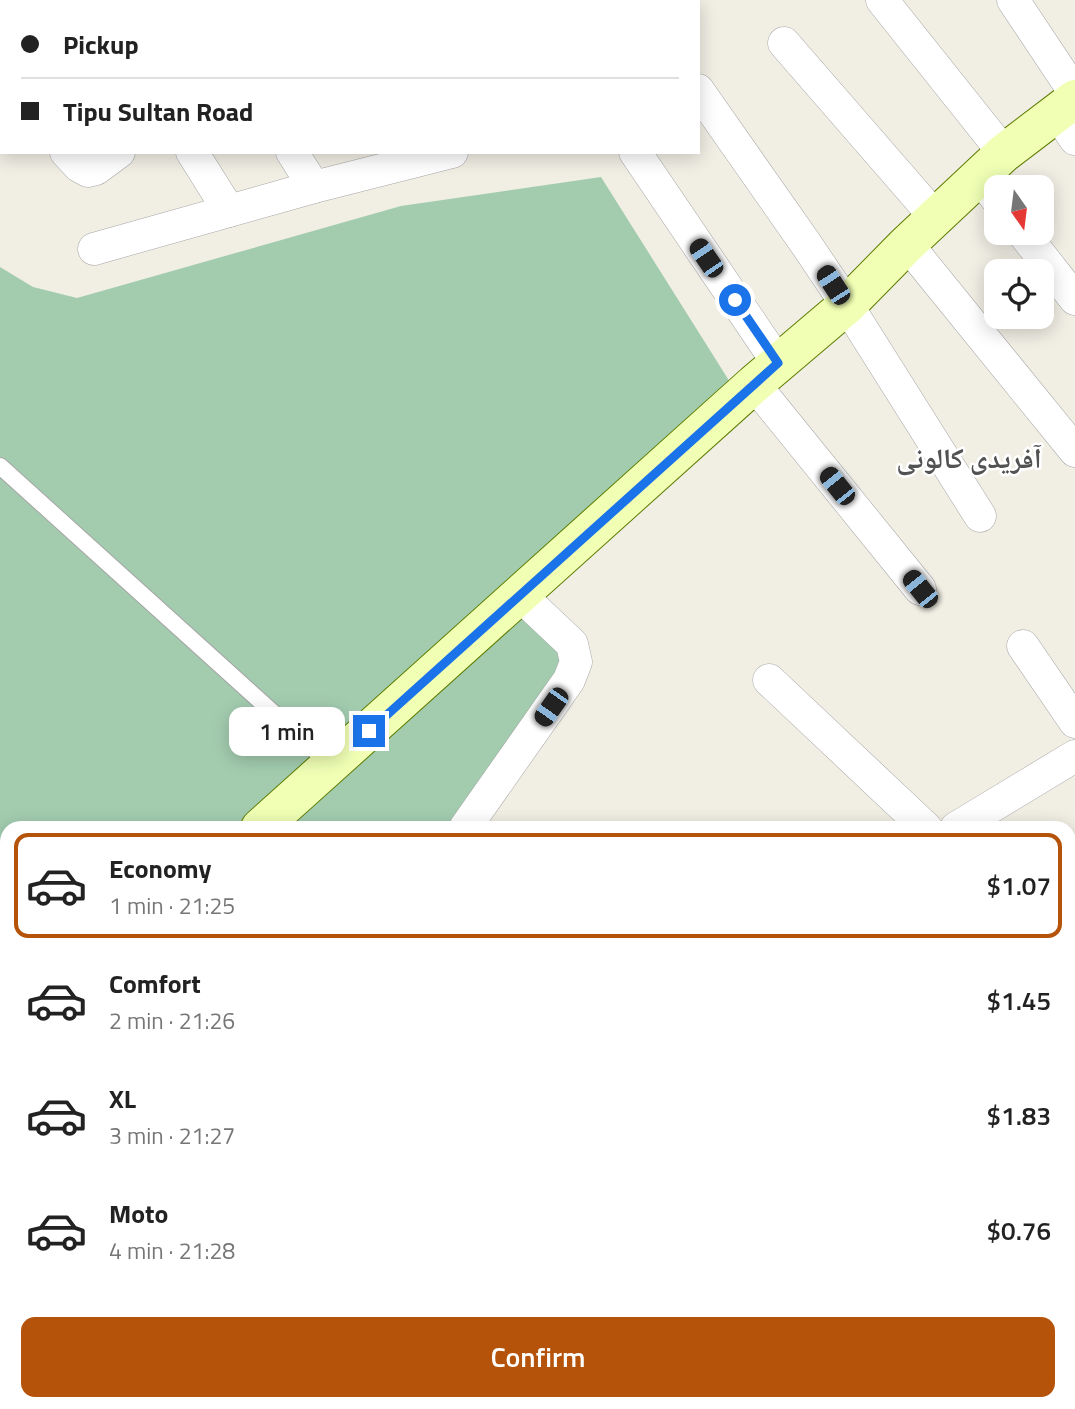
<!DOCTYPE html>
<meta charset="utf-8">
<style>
:root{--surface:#fff;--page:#f2f2f2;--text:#222;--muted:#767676;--line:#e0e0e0;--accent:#b45309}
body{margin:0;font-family:"Titillium Web","Noto Naskh Arabic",sans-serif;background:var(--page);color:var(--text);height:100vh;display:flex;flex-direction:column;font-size:26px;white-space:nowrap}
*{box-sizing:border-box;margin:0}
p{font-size:23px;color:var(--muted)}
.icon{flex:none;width:38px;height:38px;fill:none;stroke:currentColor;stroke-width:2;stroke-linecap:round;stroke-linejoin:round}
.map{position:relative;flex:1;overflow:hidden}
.side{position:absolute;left:0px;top:821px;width:1076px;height:590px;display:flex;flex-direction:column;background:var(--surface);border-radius:21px 21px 0 0;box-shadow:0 4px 18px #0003}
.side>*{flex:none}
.guide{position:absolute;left:0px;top:0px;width:700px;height:154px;box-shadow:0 4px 18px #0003;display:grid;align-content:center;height:154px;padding:0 21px;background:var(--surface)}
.needle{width:46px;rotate:166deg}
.tools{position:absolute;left:984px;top:175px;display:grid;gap:14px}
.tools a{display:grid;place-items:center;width:70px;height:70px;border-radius:14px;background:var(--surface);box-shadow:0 4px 18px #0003;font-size:35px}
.end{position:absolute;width:32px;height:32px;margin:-16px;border:9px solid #1a73e8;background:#fff;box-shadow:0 0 0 4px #fff}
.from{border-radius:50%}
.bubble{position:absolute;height:49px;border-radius:14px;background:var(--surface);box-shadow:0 4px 18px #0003;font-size:23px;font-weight:600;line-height:49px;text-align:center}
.car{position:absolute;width:21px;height:42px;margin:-21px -10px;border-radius:9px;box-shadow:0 0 5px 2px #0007;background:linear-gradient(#222 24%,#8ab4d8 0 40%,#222 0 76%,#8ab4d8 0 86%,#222 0)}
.guide b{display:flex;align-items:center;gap:24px;height:66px;font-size:26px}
.guide b+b{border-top:2px solid var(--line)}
.guide i{width:18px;height:18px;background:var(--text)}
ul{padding:12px 0 0;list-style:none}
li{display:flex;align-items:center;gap:21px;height:105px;margin:0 14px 10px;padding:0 7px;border:4px solid transparent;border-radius:14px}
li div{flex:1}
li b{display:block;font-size:26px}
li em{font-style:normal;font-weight:600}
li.on{border-color:var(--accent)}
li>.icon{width:63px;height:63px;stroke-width:1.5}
.primary-button{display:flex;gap:14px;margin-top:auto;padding:14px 21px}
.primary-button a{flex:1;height:80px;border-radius:14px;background:var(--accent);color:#fff;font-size:28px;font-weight:600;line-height:80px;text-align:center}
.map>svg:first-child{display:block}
.cemetery{fill:#a3ccaf}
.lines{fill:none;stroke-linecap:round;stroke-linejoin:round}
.service-casing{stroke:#a6a6a6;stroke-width:18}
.minor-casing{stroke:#a6a6a6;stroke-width:33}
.secondary-casing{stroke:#5c7c00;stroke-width:40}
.service{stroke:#fff;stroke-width:16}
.minor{stroke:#fff;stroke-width:32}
.secondary{stroke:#f0ffb4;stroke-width:38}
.route{stroke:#1a73e8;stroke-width:9}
.labels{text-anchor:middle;stroke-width:5;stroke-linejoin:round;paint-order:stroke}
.neighbourhood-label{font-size:28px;font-weight:bold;fill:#525252;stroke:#fff}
</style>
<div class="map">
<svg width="1075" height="1409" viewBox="0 0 1075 1409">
<rect width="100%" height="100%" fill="#f1eee4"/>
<g class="cemetery">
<path d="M601,177L740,398L529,598L575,643L468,828H7V1153L0,1144V267L33,287L77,298L401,206Z"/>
<path d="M7,1168V1330L0,1321V1174Z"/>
</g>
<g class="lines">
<defs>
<path id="service" d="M0,466L331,765"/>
<g id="minor">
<path d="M96,0L97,2"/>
<path d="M198,0L199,2"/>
<path d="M635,0L636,2"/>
<path d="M882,0L1004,153"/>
<path d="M1013,0L1075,93"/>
<path d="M784,43L936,218"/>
<path d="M698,90L806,244L847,305L980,516"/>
<path d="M0,102L2,103"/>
<path d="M1057,112L1075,139"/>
<path d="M66,152L79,166L88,171L96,169L119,152"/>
<path d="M192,152L229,211"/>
<path d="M292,152L314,187"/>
<path d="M635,152L778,363"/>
<path d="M980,177L996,198"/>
<path d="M1023,233L1075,299"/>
<path d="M907,244L1075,451"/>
<path d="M94,249L314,187L452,152"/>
<path d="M754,384L920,589"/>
<path d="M1023,646L1075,722"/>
<path d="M769,680L926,828"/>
<path d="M465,828L569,680L576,662L572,644L520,595"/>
<path d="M956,828L1075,756"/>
<path d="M1069,1185L1075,1183"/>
<path d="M247,1404L251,1409"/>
<path d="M360,1404L364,1409"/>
<path d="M529,1404L536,1409"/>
<path d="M701,1404L704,1409"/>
<path d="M840,1404L843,1409"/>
<path d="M935,1404L938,1409"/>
<path d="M1026,1404L1028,1409"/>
<path d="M182,1409L189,1404"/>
<path d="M611,1409L623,1404"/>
</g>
<g id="secondary">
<path d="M260,828L754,384L847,305L907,244L1004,153L1075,99"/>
<path d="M0,1059L7,1053"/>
<path d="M0,1316L7,1325"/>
<path d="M67,1404L71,1409"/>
</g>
</defs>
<use href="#service" class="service-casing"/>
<use href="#minor" class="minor-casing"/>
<use href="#secondary" class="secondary-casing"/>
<use href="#service" class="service"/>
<use href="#minor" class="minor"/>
<use href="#secondary" class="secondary"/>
</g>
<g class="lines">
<path class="route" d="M369,731L778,363L735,300"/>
</g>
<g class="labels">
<g class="neighbourhood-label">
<text x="969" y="468">آفریدی کالونی</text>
</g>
</g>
</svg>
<div class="tools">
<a><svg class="needle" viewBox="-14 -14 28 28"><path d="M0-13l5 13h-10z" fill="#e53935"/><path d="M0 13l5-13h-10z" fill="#767676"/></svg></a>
<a><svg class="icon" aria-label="locate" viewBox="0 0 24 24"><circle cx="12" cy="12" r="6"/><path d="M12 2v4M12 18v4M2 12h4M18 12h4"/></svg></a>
</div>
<i class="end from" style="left:735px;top:300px"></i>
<i class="end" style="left:369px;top:731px"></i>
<div class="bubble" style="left:229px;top:707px;width:116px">1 min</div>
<i class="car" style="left:706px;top:258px;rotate:326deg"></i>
<i class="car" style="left:833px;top:285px;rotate:327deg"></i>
<i class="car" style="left:837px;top:486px;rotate:321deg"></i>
<i class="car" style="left:920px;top:589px;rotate:321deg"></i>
<i class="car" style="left:551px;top:707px;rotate:215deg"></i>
<div class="guide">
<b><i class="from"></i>Pickup</b>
<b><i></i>Tipu Sultan Road</b>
</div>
<section class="side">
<ul>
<li class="on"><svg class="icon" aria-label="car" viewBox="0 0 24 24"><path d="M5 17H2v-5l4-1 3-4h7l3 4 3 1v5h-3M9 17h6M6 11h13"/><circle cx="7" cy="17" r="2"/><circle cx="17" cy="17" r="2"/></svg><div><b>Economy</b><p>1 min · 21:25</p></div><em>$1.07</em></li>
<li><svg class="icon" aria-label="car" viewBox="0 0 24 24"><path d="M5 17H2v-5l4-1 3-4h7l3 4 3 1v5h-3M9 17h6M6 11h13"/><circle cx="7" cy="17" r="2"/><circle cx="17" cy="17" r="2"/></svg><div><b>Comfort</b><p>2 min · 21:26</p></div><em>$1.45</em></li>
<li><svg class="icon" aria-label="car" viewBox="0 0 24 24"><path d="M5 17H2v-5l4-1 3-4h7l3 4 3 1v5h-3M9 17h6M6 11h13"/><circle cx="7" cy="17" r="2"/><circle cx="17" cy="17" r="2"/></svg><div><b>XL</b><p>3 min · 21:27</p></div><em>$1.83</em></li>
<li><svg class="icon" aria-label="car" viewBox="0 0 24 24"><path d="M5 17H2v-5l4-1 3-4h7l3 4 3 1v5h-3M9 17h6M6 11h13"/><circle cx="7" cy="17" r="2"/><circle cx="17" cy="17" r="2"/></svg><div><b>Moto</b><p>4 min · 21:28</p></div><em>$0.76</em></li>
</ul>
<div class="primary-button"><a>Confirm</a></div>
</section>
</div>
